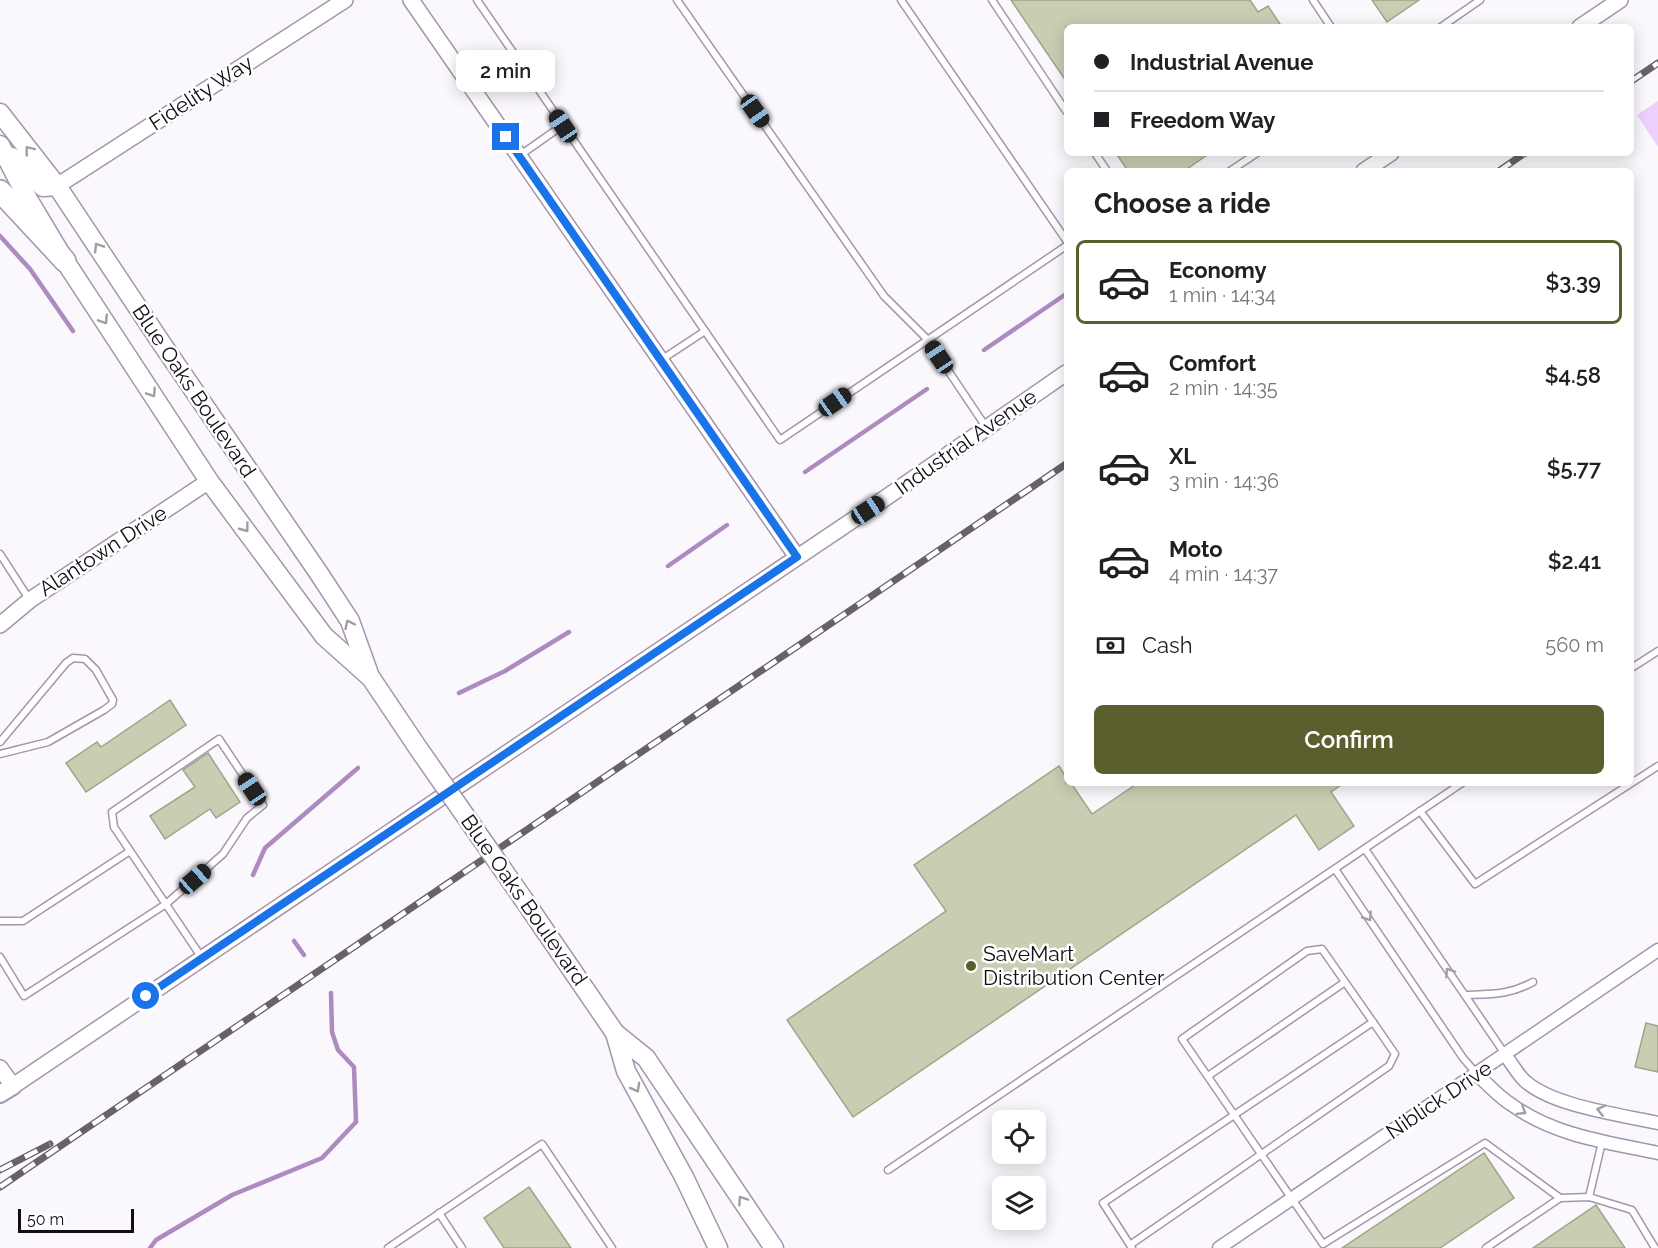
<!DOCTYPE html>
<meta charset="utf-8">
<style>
:root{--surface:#fff;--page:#f6f6f6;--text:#202124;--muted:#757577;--line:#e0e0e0;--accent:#5a5f2d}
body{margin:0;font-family:Raleway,sans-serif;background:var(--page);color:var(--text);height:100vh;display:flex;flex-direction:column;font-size:22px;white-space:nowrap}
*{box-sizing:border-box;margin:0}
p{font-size:20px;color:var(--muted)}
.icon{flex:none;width:33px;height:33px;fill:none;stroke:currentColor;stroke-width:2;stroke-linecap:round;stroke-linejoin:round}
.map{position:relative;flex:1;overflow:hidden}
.side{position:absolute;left:1064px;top:168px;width:570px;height:618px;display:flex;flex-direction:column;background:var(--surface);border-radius:9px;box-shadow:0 3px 15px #0003}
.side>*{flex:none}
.banner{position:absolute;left:1064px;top:24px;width:570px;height:132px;border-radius:9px;box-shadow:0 3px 15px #0003;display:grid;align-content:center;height:132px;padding:0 30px;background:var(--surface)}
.tools{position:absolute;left:992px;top:1110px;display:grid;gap:12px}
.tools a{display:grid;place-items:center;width:54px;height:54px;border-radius:9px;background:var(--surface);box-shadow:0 3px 15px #0003;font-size:30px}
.scale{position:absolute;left:18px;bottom:15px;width:116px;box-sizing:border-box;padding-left:6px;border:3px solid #130d15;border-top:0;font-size:16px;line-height:21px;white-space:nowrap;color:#130d15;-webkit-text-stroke:4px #fff;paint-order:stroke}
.end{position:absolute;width:27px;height:27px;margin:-14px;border:8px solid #1a73e8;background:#fff;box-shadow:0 0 0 3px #fff}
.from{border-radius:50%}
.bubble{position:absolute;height:42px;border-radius:9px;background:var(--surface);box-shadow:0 3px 15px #0003;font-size:20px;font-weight:600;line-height:42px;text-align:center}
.car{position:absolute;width:18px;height:36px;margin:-18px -9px;border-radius:8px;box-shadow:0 0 4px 2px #0007;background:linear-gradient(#222 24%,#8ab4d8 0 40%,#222 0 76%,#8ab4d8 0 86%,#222 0)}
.banner b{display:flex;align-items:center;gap:21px;height:57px;font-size:22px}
.banner b+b{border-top:2px solid var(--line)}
.banner i{width:15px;height:15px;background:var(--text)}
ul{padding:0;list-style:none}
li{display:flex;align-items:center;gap:18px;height:84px;margin:0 12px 9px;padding:0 18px;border:3px solid transparent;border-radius:9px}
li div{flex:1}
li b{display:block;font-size:22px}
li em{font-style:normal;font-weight:600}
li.on{border-color:var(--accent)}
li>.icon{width:54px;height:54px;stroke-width:1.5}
h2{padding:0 30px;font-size:27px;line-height:72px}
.pay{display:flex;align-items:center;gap:15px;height:66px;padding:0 30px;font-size:22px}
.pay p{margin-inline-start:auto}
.cta{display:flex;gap:12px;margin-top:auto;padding:12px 30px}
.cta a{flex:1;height:69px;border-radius:9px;background:var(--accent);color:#fff;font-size:24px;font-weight:600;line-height:69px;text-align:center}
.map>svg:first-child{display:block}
.green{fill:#eccffb}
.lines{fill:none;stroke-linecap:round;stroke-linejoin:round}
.stream{stroke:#ad8abf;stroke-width:4.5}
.building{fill:#c9ceb2;stroke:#a0a489;stroke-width:1.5}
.service-casing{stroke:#a495ac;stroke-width:9}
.minor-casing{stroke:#a495ac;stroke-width:15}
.tertiary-casing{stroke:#a495ac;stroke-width:18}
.secondary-casing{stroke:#a495ac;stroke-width:20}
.primary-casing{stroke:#a495ac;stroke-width:21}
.motorway-casing{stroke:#a495ac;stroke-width:24}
.service{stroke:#fff;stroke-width:6}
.minor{stroke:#fff;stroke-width:12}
.tertiary{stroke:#fff;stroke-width:15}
.secondary{stroke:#fff;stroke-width:16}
.primary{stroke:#fff;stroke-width:18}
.motorway{stroke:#fff;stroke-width:21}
.rail-casing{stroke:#676269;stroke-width:7}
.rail{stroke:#fff;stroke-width:4.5;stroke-dasharray:14;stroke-linecap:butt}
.primary-bridge-casing{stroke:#a495ac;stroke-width:21;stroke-linecap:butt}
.primary-bridge{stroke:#fff;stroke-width:18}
.oneway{stroke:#a19ea1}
.route{stroke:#1a73e8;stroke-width:8}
.poi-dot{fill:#5a5f2d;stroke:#fff;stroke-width:2}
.labels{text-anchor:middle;stroke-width:5;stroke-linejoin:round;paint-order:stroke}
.street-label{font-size:21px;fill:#130d15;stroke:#fff}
.poi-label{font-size:21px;fill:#130d15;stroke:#fff;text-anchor:start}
</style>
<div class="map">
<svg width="1658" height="1248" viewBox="0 0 1658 1248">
<rect width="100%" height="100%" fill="#fbf8fd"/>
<path class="green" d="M1658,101V147L1637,115Z"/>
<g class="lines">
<g class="stream">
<path d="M0,236L30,269L73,331"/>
<path d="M984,350L1066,294"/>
<path d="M805,472L927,389"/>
<path d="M668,566L727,525"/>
<path d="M459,693L505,671L569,632"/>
<path d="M253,875L265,848L358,768"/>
<path d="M294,941L304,955"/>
<path d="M150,1248L156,1240L232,1195L322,1158L356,1122L354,1067L338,1050L332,1032L331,993"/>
</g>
</g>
<g class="building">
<path d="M1011,0H1250L1258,12L1268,6L1282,27H1066V81Z"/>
<path d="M1372,0H1419L1387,22Z"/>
<path d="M1116,153H1210L1184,171H1128Z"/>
<path d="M170,700L186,725L86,792L66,763L97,742L101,747Z"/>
<path d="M208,753L240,802L216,818L210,809L165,839L150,816L195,787L183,770Z"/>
<path d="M1059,766L1066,777V783H1071L1092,814L1138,783H1344L1331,792L1354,826L1319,850L1296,815L853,1117L787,1020L946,911L914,865Z"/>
<path d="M1646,1023L1658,1026V1072L1635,1067Z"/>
<path d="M1484,1153L1514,1198L1440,1248H1342Z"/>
<path d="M529,1187L571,1248H504L484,1218Z"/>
<path d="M1596,1205L1625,1248H1533Z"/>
</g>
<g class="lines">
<defs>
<g id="service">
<path d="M477,0L780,440L1066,246"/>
<path d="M677,0L884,296L927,339L986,427"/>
<path d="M901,0L1066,240"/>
<path d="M992,0L1066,111"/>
<path d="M1313,0L1331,27"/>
<path d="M1441,27L1480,0"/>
<path d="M1095,153L1107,171"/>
<path d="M519,156L563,125"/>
<path d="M1230,171L1257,153"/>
<path d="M661,360L705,331"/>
<path d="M0,554L29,599"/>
<path d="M1630,669L1658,651"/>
<path d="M0,742L66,663L73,658L85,659L96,670L113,700L112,704L104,710L48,742L0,754"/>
<path d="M1420,811L1475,884L1658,766"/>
<path d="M1365,849L1505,1054"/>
<path d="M1335,869L1463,1058L1476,1073"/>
<path d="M0,921H23L130,851"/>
<path d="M0,957L24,996L166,904L223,854L247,818L263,805L219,739L112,812L114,827L202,958"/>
<path d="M1345,982L1322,949L1307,951L1182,1039L1323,1244L1485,1143L1560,1198L1486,1248"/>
<path d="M1465,995C1492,994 1509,995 1533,982"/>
<path d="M1208,1076L1345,982L1373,1022"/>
<path d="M888,1170L1462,783"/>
<path d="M1589,1197L1602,1142"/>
<path d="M1560,1198L1589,1197L1632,1210L1655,1248"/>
<path d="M439,1213L462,1248"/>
<path d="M1130,1245L1389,1066L1395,1054L1373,1022L1103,1203L1130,1245L1132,1248"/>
<path d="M388,1248L542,1144L612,1248"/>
</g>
<g id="minor">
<path d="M1505,1055C1512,1063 1517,1074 1525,1081C1552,1106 1622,1115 1658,1123"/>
<path d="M1477,1074C1488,1085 1499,1097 1512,1105C1555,1136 1607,1142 1658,1153"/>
<path d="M1219,1248L1658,950"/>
</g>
<g id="tertiary">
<path d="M411,0L797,557"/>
<path d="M1580,27L1620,0"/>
<path d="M1364,171L1391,153"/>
<path d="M57,186L345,0"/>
<path d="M0,625L30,600L209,481"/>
<path d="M0,1068L13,1086L881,501L1066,373"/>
</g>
<path id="secondary" d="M0,1094L13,1086"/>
<g id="primary">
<path d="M0,113L57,186L160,341L320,575L350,621L369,674"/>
<path d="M0,145L29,201L65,261L209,481L324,636L371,678L418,748"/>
<path d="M12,157L43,187L57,186"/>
<path d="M524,900L615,1033L646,1058L774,1248"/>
<path d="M615,1033L626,1071L684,1177L718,1248"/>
</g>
<path id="motorway" d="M0,191L65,261"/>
</defs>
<use href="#service" class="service-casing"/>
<use href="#minor" class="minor-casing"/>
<use href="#tertiary" class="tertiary-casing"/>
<use href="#secondary" class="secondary-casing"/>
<use href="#primary" class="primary-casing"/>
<use href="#motorway" class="motorway-casing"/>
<use href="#service" class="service"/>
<use href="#minor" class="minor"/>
<use href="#tertiary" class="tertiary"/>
<use href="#secondary" class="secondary"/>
<use href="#primary" class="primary"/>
<use href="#motorway" class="motorway"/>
<defs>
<g id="rail">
<path d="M1630,82L1658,63"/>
<path d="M1499,171L1525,153"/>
<path d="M0,1170L50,1144"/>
<path d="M0,1187L1066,464"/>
</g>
</defs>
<use href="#rail" class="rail-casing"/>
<use href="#rail" class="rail"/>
<defs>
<path id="primary-bridge" d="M418,748L524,900"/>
</defs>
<use href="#primary-bridge" class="primary-bridge-casing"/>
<use href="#primary-bridge" class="primary-bridge"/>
</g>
<defs><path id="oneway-chevron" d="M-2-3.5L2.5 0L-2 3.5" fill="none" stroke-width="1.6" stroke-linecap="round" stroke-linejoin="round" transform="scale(1.5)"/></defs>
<g class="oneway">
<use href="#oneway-chevron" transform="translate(29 150) rotate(-128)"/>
<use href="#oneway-chevron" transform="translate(98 247) rotate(-123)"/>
<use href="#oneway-chevron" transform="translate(104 320) rotate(57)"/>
<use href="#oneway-chevron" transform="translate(152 393) rotate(57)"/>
<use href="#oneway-chevron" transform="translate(245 528) rotate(53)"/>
<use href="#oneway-chevron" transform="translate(349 624) rotate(-115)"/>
<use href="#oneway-chevron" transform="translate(1368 917) rotate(56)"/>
<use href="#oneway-chevron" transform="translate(1449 972) rotate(-124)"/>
<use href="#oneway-chevron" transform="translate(636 1088) rotate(61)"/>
<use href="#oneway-chevron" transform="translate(1601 1110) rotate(-167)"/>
<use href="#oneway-chevron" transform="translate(1522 1111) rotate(32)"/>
<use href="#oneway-chevron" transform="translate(742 1200) rotate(-124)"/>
</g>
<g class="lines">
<path class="route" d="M146,996L797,557L506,137"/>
</g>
<circle class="poi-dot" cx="971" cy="966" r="6"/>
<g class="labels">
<g class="street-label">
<text transform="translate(201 93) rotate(-33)" y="7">Fidelity Way</text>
<text transform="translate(194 391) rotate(56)" y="7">Blue Oaks Boulevard</text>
<text transform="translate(966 442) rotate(-35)" y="7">Industrial Avenue</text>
<text transform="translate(103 551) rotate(-33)" y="7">Alantown Drive</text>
<text transform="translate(524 900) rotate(55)" y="7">Blue Oaks Boulevard</text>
<text transform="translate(1439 1100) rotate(-34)" y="7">Niblick Drive</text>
</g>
<g class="poi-label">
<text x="983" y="961">SaveMart<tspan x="983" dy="24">Distribution Center</tspan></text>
</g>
</g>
</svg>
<div class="tools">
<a><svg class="icon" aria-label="locate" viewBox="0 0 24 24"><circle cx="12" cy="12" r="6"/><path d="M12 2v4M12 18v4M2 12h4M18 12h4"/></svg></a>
<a><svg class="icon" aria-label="layers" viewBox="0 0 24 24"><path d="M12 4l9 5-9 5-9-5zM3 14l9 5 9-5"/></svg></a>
</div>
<div class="scale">50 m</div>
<i class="end from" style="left:146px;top:996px"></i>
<i class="end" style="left:506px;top:137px"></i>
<div class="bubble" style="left:456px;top:50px;width:99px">2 min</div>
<i class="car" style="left:755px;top:111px;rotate:145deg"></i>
<i class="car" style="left:563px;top:126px;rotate:326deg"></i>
<i class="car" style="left:939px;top:357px;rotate:326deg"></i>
<i class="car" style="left:835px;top:402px;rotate:55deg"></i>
<i class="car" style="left:868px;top:510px;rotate:57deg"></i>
<i class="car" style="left:252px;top:789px;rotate:326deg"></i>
<i class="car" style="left:195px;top:879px;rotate:49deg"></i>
<div class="banner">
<b><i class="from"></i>Industrial Avenue</b>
<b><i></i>Freedom Way</b>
</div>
<section class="side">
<h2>Choose a ride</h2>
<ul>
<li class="on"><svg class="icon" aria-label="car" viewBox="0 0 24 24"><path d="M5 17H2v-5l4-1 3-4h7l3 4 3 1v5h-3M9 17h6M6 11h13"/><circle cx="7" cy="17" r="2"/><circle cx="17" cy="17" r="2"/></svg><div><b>Economy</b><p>1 min · 14:34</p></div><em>$3.39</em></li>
<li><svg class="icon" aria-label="car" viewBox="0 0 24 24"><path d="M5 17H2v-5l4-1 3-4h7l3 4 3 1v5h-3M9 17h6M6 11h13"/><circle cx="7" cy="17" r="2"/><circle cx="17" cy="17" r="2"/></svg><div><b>Comfort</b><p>2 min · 14:35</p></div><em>$4.58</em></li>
<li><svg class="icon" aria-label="car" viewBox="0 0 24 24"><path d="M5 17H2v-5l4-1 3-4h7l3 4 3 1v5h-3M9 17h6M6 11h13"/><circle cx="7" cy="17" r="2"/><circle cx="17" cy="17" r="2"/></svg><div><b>XL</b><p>3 min · 14:36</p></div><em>$5.77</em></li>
<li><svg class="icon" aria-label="car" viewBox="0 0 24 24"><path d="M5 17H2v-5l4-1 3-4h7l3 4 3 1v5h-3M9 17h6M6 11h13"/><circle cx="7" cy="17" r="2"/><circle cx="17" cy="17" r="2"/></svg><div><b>Moto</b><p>4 min · 14:37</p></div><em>$2.41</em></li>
</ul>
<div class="pay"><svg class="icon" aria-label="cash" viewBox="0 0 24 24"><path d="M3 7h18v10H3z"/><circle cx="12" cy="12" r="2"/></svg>Cash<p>560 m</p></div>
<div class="cta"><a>Confirm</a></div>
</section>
</div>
